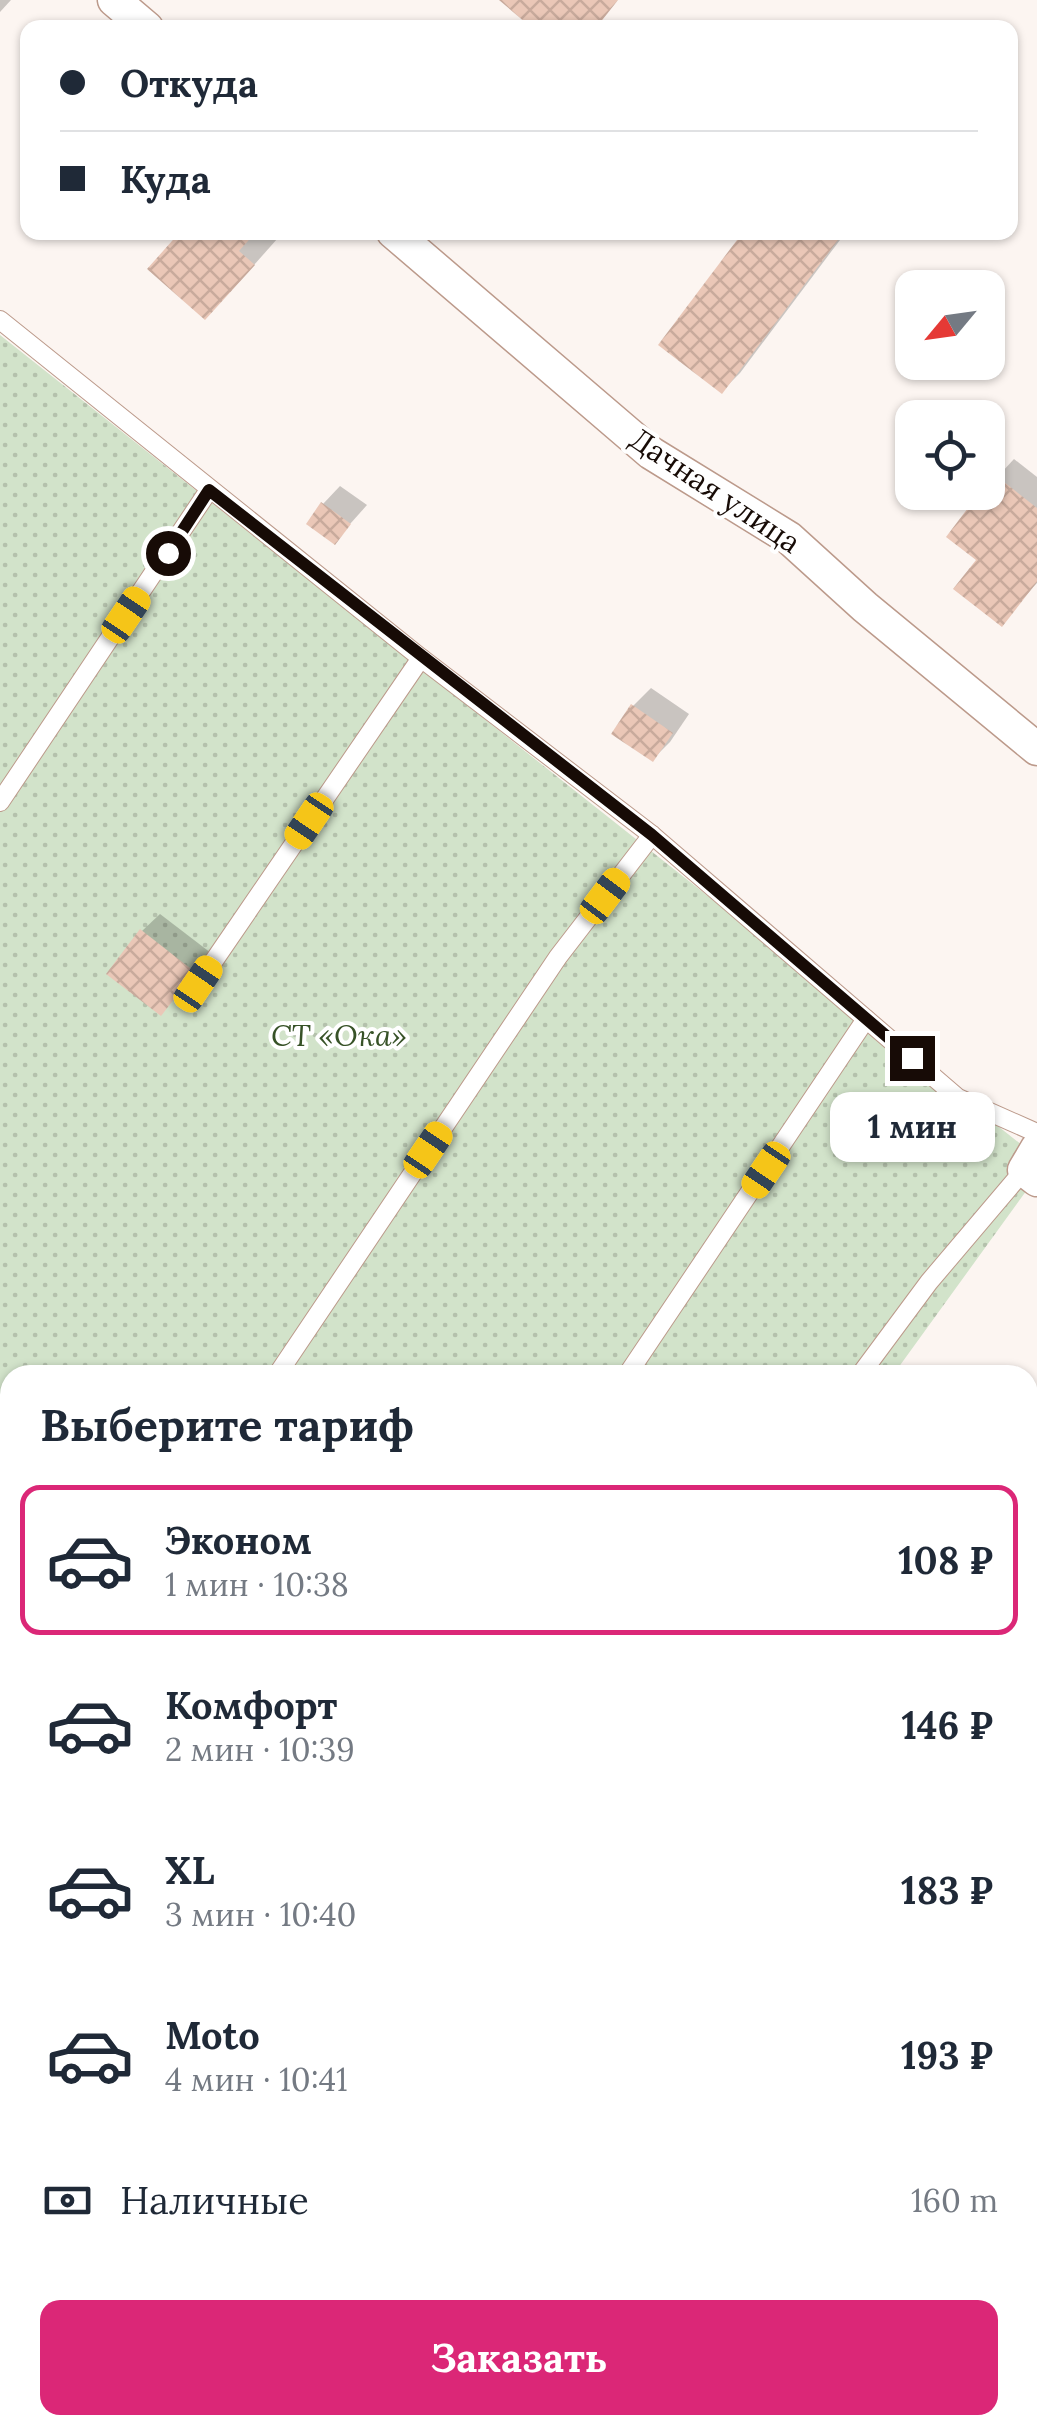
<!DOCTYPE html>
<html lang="ru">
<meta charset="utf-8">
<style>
:root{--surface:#fff;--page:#f2f2f3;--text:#1f2937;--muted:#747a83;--line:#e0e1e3;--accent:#db2777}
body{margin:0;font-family:Lora,serif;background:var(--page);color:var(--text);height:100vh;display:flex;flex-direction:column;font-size:38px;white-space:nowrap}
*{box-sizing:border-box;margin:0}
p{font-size:32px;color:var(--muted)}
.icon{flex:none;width:55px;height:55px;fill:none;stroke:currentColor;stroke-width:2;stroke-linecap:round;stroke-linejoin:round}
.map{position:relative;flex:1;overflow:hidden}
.drawer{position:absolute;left:0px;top:1365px;width:1038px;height:1070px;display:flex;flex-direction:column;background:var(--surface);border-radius:30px 30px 0 0;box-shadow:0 2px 8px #0004}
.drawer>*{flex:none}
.banner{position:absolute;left:20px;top:20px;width:998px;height:220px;border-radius:20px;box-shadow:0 2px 8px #0004;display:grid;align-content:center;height:220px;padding:0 40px;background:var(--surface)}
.needle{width:65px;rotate:241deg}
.buttons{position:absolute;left:895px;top:270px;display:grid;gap:20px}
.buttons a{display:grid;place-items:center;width:110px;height:110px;border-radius:20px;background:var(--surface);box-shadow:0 2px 8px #0004;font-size:50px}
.end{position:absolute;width:45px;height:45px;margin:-22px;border:12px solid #170b06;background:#fff;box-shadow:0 0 0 5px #fff}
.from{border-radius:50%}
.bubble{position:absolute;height:70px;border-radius:20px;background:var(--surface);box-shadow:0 2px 8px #0004;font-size:32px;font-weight:700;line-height:70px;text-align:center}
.car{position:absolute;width:30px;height:60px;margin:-30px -15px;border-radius:12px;box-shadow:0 0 8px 2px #0007;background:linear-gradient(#f5c518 24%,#345 0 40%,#f5c518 0 76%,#345 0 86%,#f5c518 0)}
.banner b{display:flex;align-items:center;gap:35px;height:95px;font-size:38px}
.banner b+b{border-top:2px solid var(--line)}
.banner i{width:25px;height:25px;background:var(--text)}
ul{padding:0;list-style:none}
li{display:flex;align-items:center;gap:30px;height:150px;margin:0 20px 15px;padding:0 20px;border:5px solid transparent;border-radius:20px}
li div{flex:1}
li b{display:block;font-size:38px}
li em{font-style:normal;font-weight:700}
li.selected{border-color:var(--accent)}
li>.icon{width:90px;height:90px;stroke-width:1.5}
h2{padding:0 40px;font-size:45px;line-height:120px}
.pay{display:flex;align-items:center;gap:25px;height:110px;padding:0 40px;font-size:38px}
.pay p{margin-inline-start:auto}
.primary-button{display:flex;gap:20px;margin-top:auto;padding:20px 40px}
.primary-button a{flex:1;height:115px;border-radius:20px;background:var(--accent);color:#fff;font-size:40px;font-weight:700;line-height:115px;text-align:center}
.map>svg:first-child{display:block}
.grass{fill:url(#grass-dots)}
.shadow{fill:#0003}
.building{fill:url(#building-cross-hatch)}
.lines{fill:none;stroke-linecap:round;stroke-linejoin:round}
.service-casing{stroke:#bc9a8b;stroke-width:20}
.minor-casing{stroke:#bc9a8b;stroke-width:35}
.service{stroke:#fff;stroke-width:18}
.minor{stroke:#fff;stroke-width:32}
.route{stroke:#170b06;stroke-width:12}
.labels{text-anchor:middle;stroke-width:8;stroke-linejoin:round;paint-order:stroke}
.street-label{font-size:30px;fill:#170b06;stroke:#fff}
.park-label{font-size:30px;font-style:italic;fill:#375227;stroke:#fff}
</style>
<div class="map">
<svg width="1037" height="2435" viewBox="0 0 1037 2435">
<defs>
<pattern id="grass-dots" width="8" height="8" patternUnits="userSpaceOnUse" patternTransform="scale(2.5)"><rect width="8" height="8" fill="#d2e3ca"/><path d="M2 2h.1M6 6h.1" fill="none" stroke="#b4c1ac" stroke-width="1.8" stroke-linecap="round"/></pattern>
<pattern id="building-cross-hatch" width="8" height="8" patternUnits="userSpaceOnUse" patternTransform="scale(2.5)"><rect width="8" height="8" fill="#eac7b7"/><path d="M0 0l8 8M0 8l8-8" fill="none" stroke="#c8aa9c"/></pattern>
</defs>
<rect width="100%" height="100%" fill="#fcf5f1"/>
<path class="grass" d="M0,335L1037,1157V1176L893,1375H10V1584L0,1580Z"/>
<g class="shadow">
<path d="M0,0H11L0,12Z"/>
<path d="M183,232H272L278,238L230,292Z"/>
<path d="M746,232H846L740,373L722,391Z"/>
<path d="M1014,459L1037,477V583L1001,623L979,560L988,487Z"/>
<path d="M340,486L367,505L334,542L323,504Z"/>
<path d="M651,688L689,714L670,742L653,759L633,706Z"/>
<path d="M160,914L211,953L161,1013L142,931Z"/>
<path d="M1037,1894V2024L1028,2017V1903Z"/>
</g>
<g class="building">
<path d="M499,0H618L596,28H532Z"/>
<path d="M180,232H256L239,251L255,265L205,320L147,269Z"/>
<path d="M743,232H844L722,394L658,345Z"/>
<path d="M994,474L1037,508V582L1002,627L953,589L976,560L946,537L980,492H988V483Z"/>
<path d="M321,502L351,524L335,545L306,524Z"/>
<path d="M631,704L673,733L653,762L611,734Z"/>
<path d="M140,929L195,972L161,1016L106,974Z"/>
<path d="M1028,1913L1037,1919V2027L1028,2020Z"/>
</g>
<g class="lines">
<defs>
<g id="service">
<path d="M0,320L421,658L652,835L958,1098L1037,1133"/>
<path d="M0,802L209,490"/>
<path d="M198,984L421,658"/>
<path d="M277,1375L558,957L652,835"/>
<path d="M627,1375L866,1019"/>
<path d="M860,1375L929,1282L1024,1170"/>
<path d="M0,1545L10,1546"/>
<path d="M1034,1863L1037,1858"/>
<path d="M1028,2192L1037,2196"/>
</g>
<g id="minor">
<path d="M114,0L147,28"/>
<path d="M393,232L651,453L789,538L865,607L1037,749"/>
<path d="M1037,1148L1024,1170L1037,1180"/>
</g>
</defs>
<use href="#service" class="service-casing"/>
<use href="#minor" class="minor-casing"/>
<use href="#service" class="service"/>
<use href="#minor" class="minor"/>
</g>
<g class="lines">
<path class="route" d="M168,553L209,490L652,835L912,1058"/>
</g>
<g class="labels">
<g class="street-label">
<text transform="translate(715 491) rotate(34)" y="10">Дачная улица</text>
</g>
<g class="park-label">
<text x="339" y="1046">СТ «Ока»</text>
</g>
</g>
</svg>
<div class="buttons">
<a><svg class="needle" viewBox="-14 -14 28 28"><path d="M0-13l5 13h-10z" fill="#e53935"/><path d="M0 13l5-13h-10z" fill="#747a83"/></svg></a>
<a><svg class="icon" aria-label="locate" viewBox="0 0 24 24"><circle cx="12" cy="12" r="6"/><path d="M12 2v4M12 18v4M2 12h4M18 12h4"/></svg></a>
</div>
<i class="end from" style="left:168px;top:553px"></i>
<i class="end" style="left:912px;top:1058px"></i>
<div class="bubble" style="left:830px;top:1092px;width:165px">1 мин</div>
<i class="car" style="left:126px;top:615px;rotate:34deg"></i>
<i class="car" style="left:309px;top:821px;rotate:214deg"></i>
<i class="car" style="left:605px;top:896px;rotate:37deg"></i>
<i class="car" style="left:198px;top:984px;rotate:34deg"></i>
<i class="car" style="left:428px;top:1150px;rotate:34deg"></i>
<i class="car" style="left:766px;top:1170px;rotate:214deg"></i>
<div class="banner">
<b><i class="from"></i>Откуда</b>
<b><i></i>Куда</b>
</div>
<section class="drawer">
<h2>Выберите тариф</h2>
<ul>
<li class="selected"><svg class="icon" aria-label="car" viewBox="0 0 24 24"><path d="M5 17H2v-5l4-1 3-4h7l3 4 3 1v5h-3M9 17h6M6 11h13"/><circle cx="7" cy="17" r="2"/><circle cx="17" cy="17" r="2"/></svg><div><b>Эконом</b><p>1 мин · 10:38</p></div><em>108 ₽</em></li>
<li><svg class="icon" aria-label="car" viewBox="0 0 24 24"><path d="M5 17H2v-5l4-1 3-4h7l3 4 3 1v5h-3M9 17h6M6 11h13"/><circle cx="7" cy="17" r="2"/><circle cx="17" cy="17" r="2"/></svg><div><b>Комфорт</b><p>2 мин · 10:39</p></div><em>146 ₽</em></li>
<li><svg class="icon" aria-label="car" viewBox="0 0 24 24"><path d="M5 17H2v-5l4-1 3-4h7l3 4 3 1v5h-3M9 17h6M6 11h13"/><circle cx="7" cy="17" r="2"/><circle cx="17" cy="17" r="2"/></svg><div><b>XL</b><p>3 мин · 10:40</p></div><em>183 ₽</em></li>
<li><svg class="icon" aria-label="car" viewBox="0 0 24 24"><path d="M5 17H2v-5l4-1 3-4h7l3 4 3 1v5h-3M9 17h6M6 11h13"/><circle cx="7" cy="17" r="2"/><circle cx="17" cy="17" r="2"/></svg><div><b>Moto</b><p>4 мин · 10:41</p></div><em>193 ₽</em></li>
</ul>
<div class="pay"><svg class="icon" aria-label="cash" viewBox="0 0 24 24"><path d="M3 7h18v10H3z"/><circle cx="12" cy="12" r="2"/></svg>Наличные<p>160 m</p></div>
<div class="primary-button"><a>Заказать</a></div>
</section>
</div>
